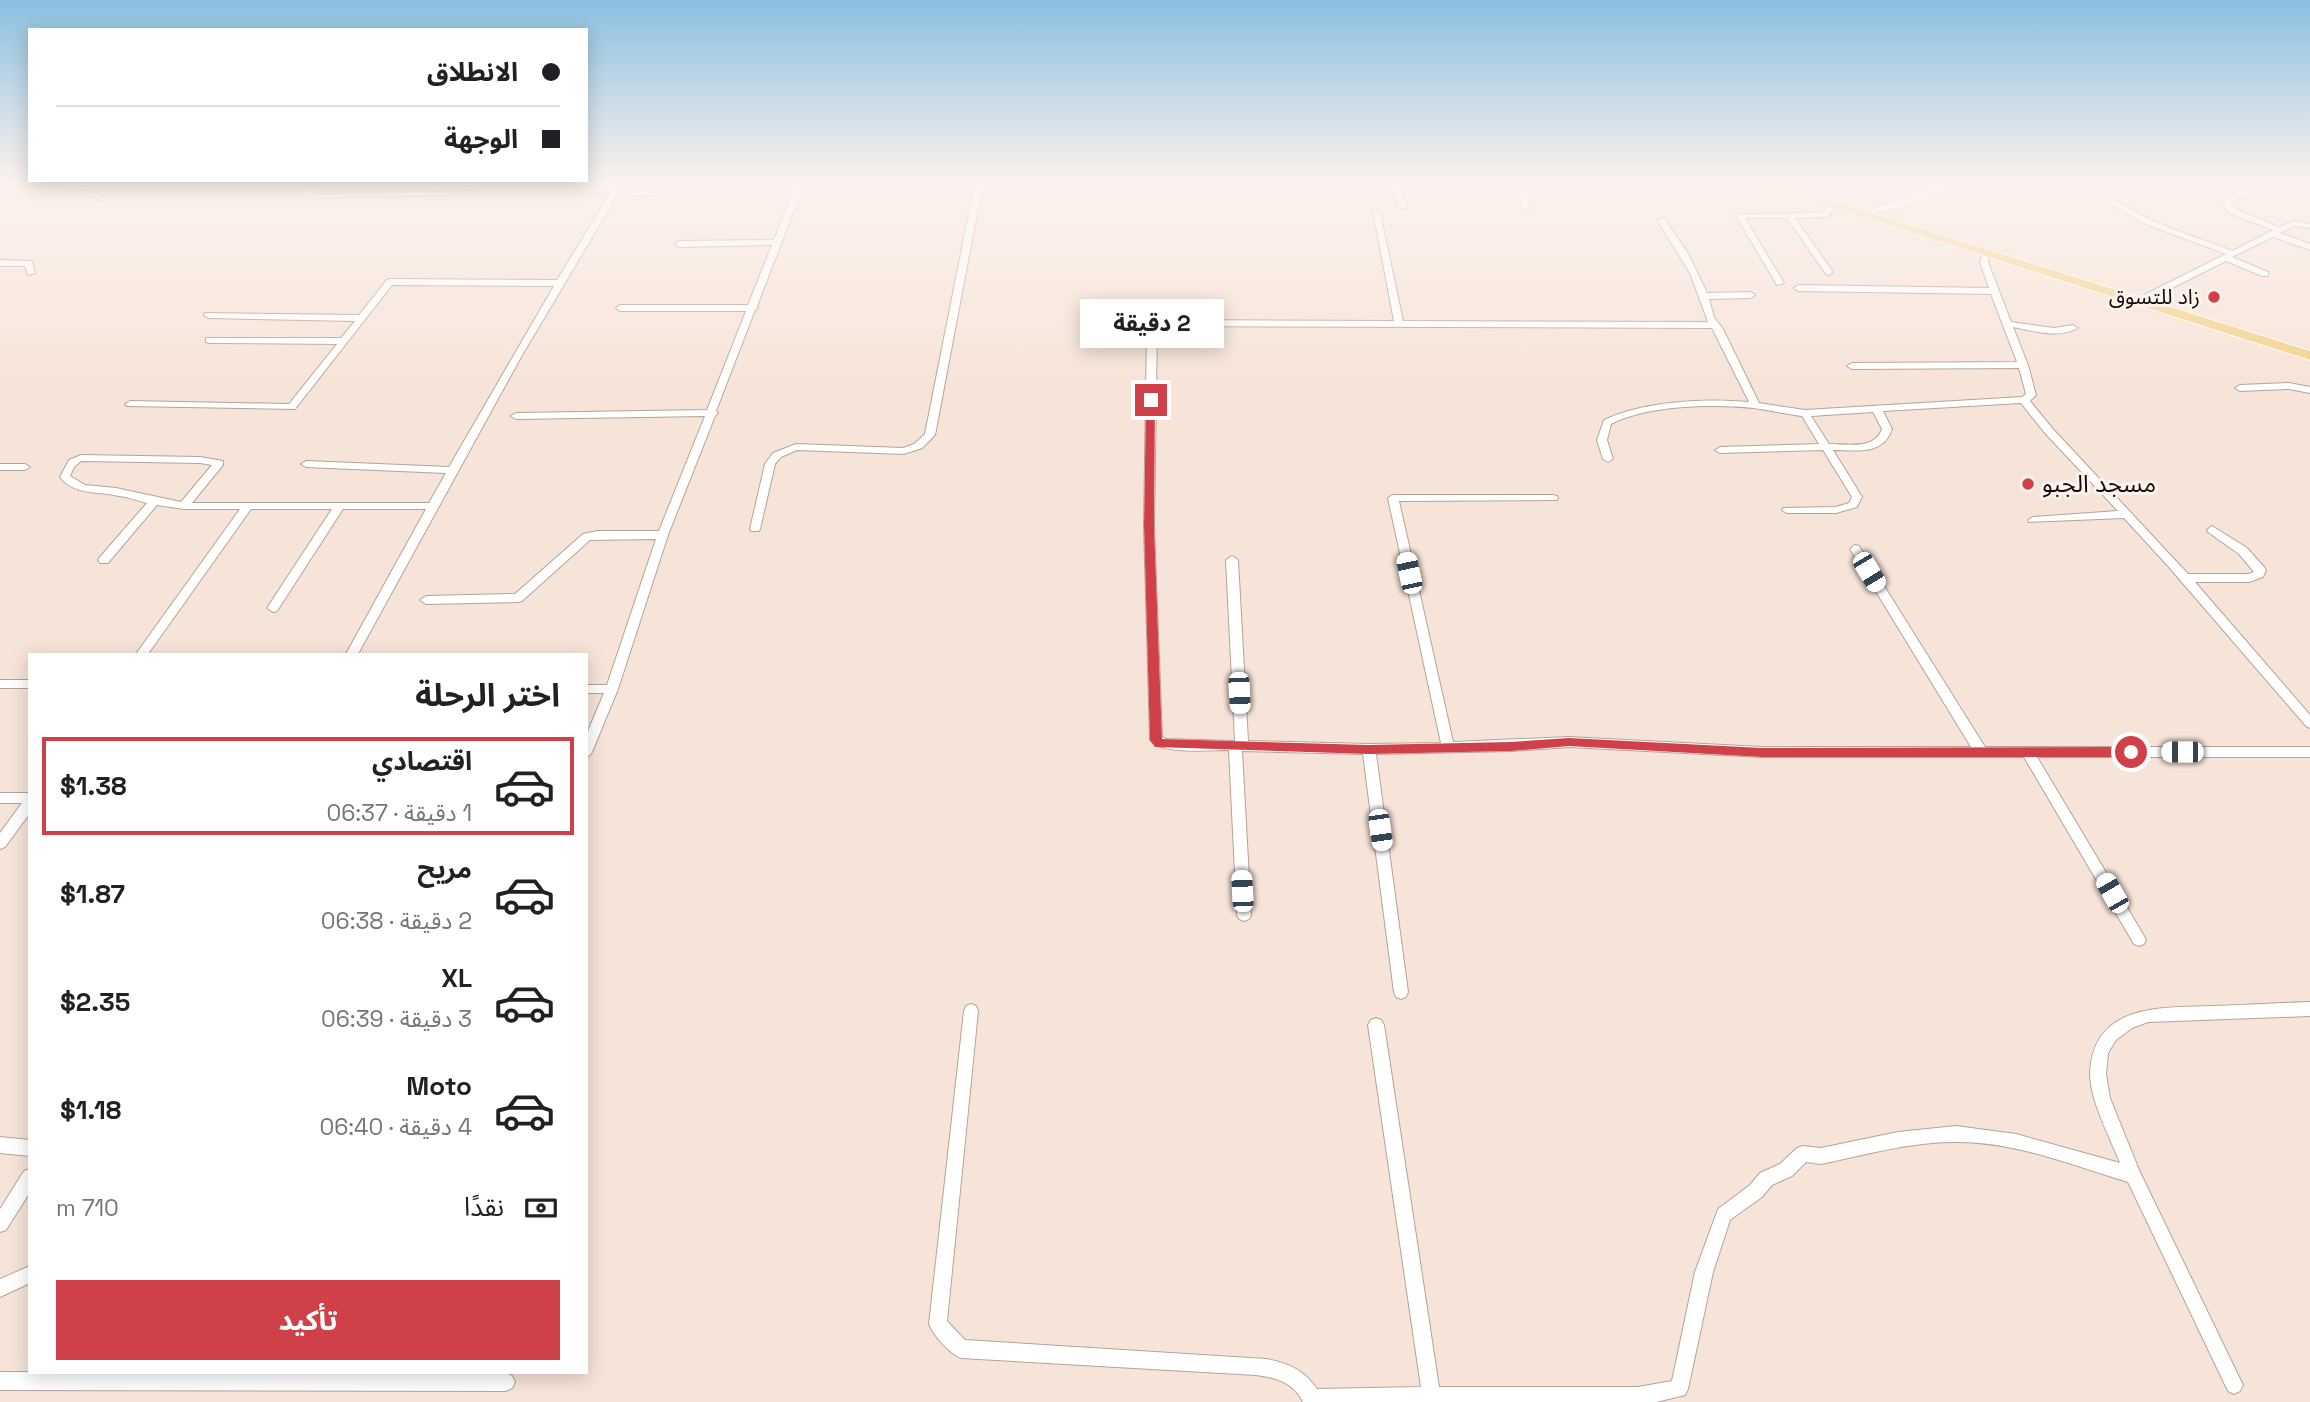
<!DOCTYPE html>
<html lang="ar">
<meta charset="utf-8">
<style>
:root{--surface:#fff;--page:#f6f6f6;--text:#202124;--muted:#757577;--line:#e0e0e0;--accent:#d04049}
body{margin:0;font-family:"Space Grotesk","Noto Sans Arabic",sans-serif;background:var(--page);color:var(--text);direction:rtl;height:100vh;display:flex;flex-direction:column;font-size:26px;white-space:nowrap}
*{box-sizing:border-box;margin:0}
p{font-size:23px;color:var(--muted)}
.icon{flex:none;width:38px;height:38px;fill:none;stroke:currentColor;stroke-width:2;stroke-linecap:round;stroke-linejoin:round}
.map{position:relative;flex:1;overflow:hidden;direction:ltr}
.details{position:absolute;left:28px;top:653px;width:560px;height:721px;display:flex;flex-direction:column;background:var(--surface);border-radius:0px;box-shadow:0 4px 18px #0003;direction:rtl}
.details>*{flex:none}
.top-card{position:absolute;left:28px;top:28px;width:560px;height:154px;border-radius:0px;box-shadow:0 4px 18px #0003;direction:rtl;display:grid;align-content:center;height:154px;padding:0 28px;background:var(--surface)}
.end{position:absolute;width:32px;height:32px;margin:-16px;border:9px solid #d04049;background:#fff;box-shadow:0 0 0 4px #fff}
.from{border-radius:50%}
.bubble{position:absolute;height:49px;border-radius:0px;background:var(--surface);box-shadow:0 4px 18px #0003;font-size:23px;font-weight:700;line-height:49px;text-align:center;direction:rtl}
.car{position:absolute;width:21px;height:42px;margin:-21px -10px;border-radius:9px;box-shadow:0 0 5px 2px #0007;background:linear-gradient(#fff 24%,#345 0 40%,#fff 0 76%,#345 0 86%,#fff 0)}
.top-card b{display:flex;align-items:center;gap:24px;height:66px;font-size:26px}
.top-card b+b{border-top:2px solid var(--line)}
.top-card i{width:18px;height:18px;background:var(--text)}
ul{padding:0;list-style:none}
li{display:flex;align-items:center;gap:21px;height:98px;margin:0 14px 10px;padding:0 14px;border:4px solid transparent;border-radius:0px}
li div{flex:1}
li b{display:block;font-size:26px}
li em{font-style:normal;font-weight:700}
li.current{border-color:var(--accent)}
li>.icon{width:63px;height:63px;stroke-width:1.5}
h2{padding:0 28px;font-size:32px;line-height:84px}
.pay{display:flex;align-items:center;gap:18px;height:77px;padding:0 28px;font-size:26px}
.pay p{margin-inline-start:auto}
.cta{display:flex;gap:14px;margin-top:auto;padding:14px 28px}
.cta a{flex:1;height:80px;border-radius:0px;background:var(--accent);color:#fff;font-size:28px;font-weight:700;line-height:80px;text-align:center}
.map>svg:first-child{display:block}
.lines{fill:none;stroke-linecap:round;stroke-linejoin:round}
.street-casing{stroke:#b5a398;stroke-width:2}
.secondary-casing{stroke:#b5a398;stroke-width:1}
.primary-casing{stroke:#fff;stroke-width:2}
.street{fill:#fff;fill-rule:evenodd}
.secondary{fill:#fff;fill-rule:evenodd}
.primary{fill:#f4d38e;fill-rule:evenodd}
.route{fill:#d04049}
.poi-dot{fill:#d04049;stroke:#fef3ec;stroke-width:2.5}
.labels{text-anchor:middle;stroke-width:6;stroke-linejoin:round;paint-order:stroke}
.far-poi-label{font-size:21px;fill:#110c08;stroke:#fef3ec;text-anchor:end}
.poi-label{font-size:24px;fill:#110c08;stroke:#fef3ec;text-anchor:start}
</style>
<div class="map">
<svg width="2310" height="1402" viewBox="0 0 2310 1402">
<rect width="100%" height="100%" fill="#f7e4d9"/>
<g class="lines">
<defs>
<g id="street">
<path d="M315,182H323L314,194L614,188L617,182H625L521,357L358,654H346L426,509H343L277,611L273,612L267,608L332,509H251L148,654H136L240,509H184L157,505L108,563H100L98,560L100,557L147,503C138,501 129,497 119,496C98,491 75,496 60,477L69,460L81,455L200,457L223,461V465L192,503H429L446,473L306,467L301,464L306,461L449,467L554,286L392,285L295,409L127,406L125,404L130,401L289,404L337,344L209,343L206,342V338H341L355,321L208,318L204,315L205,313L359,315L387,280L390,279L557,280L611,192L305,198L304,196ZM81,461L200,463L212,465L181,502L116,488L85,485L70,476L74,467Z"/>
<path d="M797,182H805L757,306L758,308L755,310L716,411L718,413L715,416L668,535L618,689L592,752L590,755L586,757V736L604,693H586V685H607L656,539L590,540L522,601L518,602L426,604L420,600L426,596L515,594L583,534L597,531H659L705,416L516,419L511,416L516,413L707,410L746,311H620L616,308L620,305H748L772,245L679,247L675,244L679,241L774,240L792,194L631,196L627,194L631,192L794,190Z"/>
<path d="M975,182H983L935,435L922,448L904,454L797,450L781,457L775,464L760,529L759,531H751L750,529L765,464L773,453L796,444L903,448L914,444L925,434Z"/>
<path d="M1389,182H1397L1407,207L1406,209L1399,207Z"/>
<path d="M1514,182H1522L1531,208L1530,210L1523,208Z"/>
<path d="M2061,182C2097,182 2125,209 2156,222C2181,233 2207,241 2233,251L2273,230L2231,214L2221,205C2235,188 2252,191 2272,187C2288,184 2293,179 2310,185V190L2292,184C2273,197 2245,187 2230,205L2237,210L2279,227L2294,221L2310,224V228L2295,226L2280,233L2310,244V250L2273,237L2232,257L2268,272V276H2262L2226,261L2152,298H2146V294L2226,254L2148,225L2098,197Z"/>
<path d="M0,189L88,191L106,198L102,200L87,195L0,193Z"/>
<path d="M1828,203L1835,205L1830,215L1822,217L1795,218L1833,272L1829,275L1826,274L1787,218H1745L1784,283L1777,285L1736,216L1740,214L1821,213L1824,211Z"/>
<path d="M1373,211L1380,213L1403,321L1708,322L1690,273L1657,220L1664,218L1689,255L1707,293L1751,292L1755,295L1751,298L1709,299L1714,317L1723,329L1759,403L1805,410L2022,397L2026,394L2019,368L1852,369L1847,366L1852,363L2017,362L1991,294L1798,291L1794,288L1798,285L1989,288L1980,262L1983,252H1989L1988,262L2011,322L2054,328L2073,325L2078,328C2059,339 2033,331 2013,327L2028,365L2036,395L2030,401L2052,428L2188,574H2248L2254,572L2239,554L2208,532L2207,530L2212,526L2247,548L2264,567L2266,570L2263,577L2249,582H2195L2310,715V728L2306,726L2168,566L2124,518L2029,522L2028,520L2033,517L2118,511L2044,432L2021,403L1883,411L1892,429C1883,456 1856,450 1833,450L1862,497L1857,507L1836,513H1787L1782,510L1783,508L1836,507L1849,503L1852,497L1823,450L1720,453L1715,450L1720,447L1819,444L1802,416C1785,414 1769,410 1753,408C1711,404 1649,405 1611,424L1607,440L1613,459L1608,462L1603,459L1597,440L1604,420C1644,401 1704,398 1749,402L1712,328L1164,326L1157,328L1154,526L1162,737L1166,739L1235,741L1226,560L1232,556L1238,560L1248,741L1369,744L1441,743L1388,498L1393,495H1553L1557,496L1558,498L1557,500L1399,501L1453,742L1569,737L1762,747H1971L1850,549L1855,545L1859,546L1985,747H2310V757H2037L2144,936L2146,940L2144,944L2139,946L2134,944L2024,757H1762L1569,747L1512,751L1376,754L1408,992L1406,997L1401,999L1396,997L1394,992L1363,754L1242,751L1251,915L1249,919L1244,921L1239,919L1237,915L1229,750C1209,750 1162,755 1150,740L1144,526L1147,327L1163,320L1394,321ZM1873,412L1882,429C1875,450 1847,444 1829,444L1811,416Z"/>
<path d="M0,260L32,261L35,273L28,275L25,266H0Z"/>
<path d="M2289,383L2310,387V393L2289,389L2240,391L2235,388L2240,385Z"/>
<path d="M0,464H25L30,467L25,470H0Z"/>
<rect x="0" y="680" width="30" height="8"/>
<path d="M0,793H30V813L5,847L0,849V833L22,803H0Z"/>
<path d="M2310,1002V1016L2148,1022L2132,1028L2116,1040L2108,1053L2106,1074L2110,1098L2139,1170L2240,1379L2243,1385L2240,1391L2234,1394L2228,1391L2128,1182C2071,1165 2014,1141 1954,1142C1909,1142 1865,1155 1821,1164L1806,1162L1792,1176L1772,1185L1762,1197L1730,1220L1713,1272L1688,1389L1685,1395L1656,1402H1303C1293,1382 1277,1378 1256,1375L961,1358C949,1353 934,1336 929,1324L964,1011L966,1006L971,1004L976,1006L978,1011L947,1321L965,1340L1266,1359C1288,1363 1304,1370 1317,1389L1421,1387L1368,1025L1371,1020L1376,1018L1381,1020L1384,1025L1439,1387H1638L1672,1381L1695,1272L1718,1209L1750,1185L1760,1173L1780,1164L1797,1148L1803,1146L1821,1148L1898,1132L1956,1126L2016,1134L2120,1163C2110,1137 2090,1101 2090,1073C2093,1002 2164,1008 2214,1006C2246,1005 2278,1003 2310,1002Z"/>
<path d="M0,1137L30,1140V1156L0,1153Z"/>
<path d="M30,1169V1192L6,1230L0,1232V1209L24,1171Z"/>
<path d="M30,1266V1283L0,1297V1279Z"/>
<path d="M0,1372L506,1373L512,1376L515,1382L512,1388L506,1391L0,1390Z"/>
</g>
<path id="secondary" d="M1948,182H1964L1898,208L1876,213L1870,210Z"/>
<path id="primary" d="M1754,182H1773L2310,351V360Z"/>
</defs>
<use href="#street" class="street-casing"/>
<use href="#secondary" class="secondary-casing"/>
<use href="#primary" class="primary-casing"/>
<use href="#street" class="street"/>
<use href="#secondary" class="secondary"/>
<use href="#primary" class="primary"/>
</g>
<linearGradient id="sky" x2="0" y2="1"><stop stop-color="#8bbfe0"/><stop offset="0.48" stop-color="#fbf3ee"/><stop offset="1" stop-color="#fbf3ee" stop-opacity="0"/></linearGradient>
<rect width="2310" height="379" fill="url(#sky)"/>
<path class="route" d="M1151,398L1155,400L1154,526L1162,739L1369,745L1511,742L1569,738L1762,748L2131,747L2137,752L2131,757H1762L1569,746L1511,751L1369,754L1155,747L1150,740L1144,526L1146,400Z"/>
<g class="poi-dot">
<circle cx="2214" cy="297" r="7"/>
<circle cx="2028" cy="484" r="7"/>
</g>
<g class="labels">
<g class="far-poi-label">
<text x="2200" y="304">زاد للتسوق</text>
</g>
<g class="poi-label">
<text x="2042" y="492">مسجد الجبو</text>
</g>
</g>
</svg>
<i class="end from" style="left:2131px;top:752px"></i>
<i class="end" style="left:1151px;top:400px"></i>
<div class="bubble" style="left:1080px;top:299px;width:144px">2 دقيقة</div>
<i class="car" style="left:1869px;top:572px;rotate:149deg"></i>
<i class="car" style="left:1409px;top:573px;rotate:348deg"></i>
<i class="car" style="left:1239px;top:693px;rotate:177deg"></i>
<i class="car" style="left:2182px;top:752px;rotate:270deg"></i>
<i class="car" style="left:1380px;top:830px;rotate:172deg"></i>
<i class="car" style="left:1242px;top:891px;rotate:357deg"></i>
<i class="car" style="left:2112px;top:893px;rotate:330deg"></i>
<div class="top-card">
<b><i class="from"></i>الانطلاق</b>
<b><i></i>الوجهة</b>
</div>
<section class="details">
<h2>اختر الرحلة</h2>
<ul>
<li class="current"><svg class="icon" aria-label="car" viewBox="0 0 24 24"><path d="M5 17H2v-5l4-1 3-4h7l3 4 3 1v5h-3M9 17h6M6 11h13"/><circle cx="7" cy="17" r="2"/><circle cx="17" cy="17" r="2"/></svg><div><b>اقتصادي</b><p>1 دقيقة · 06:37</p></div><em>$1.38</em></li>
<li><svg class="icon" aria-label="car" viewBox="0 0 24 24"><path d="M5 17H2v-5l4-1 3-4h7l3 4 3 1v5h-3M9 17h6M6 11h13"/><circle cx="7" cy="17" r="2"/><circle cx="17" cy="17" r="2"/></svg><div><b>مريح</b><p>2 دقيقة · 06:38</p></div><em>$1.87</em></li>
<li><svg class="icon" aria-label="car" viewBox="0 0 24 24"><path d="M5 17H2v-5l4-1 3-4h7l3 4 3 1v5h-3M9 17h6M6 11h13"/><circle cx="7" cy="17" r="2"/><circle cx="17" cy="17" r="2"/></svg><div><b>XL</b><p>3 دقيقة · 06:39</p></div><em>$2.35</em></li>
<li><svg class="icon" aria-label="car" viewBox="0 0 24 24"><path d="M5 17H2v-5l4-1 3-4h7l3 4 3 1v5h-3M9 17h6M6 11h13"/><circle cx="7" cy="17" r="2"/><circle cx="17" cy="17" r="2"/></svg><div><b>Moto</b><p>4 دقيقة · 06:40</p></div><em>$1.18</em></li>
</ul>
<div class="pay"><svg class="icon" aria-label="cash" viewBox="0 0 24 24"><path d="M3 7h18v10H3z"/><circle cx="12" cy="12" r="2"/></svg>نقدًا<p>710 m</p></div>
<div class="cta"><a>تأكيد</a></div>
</section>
</div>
